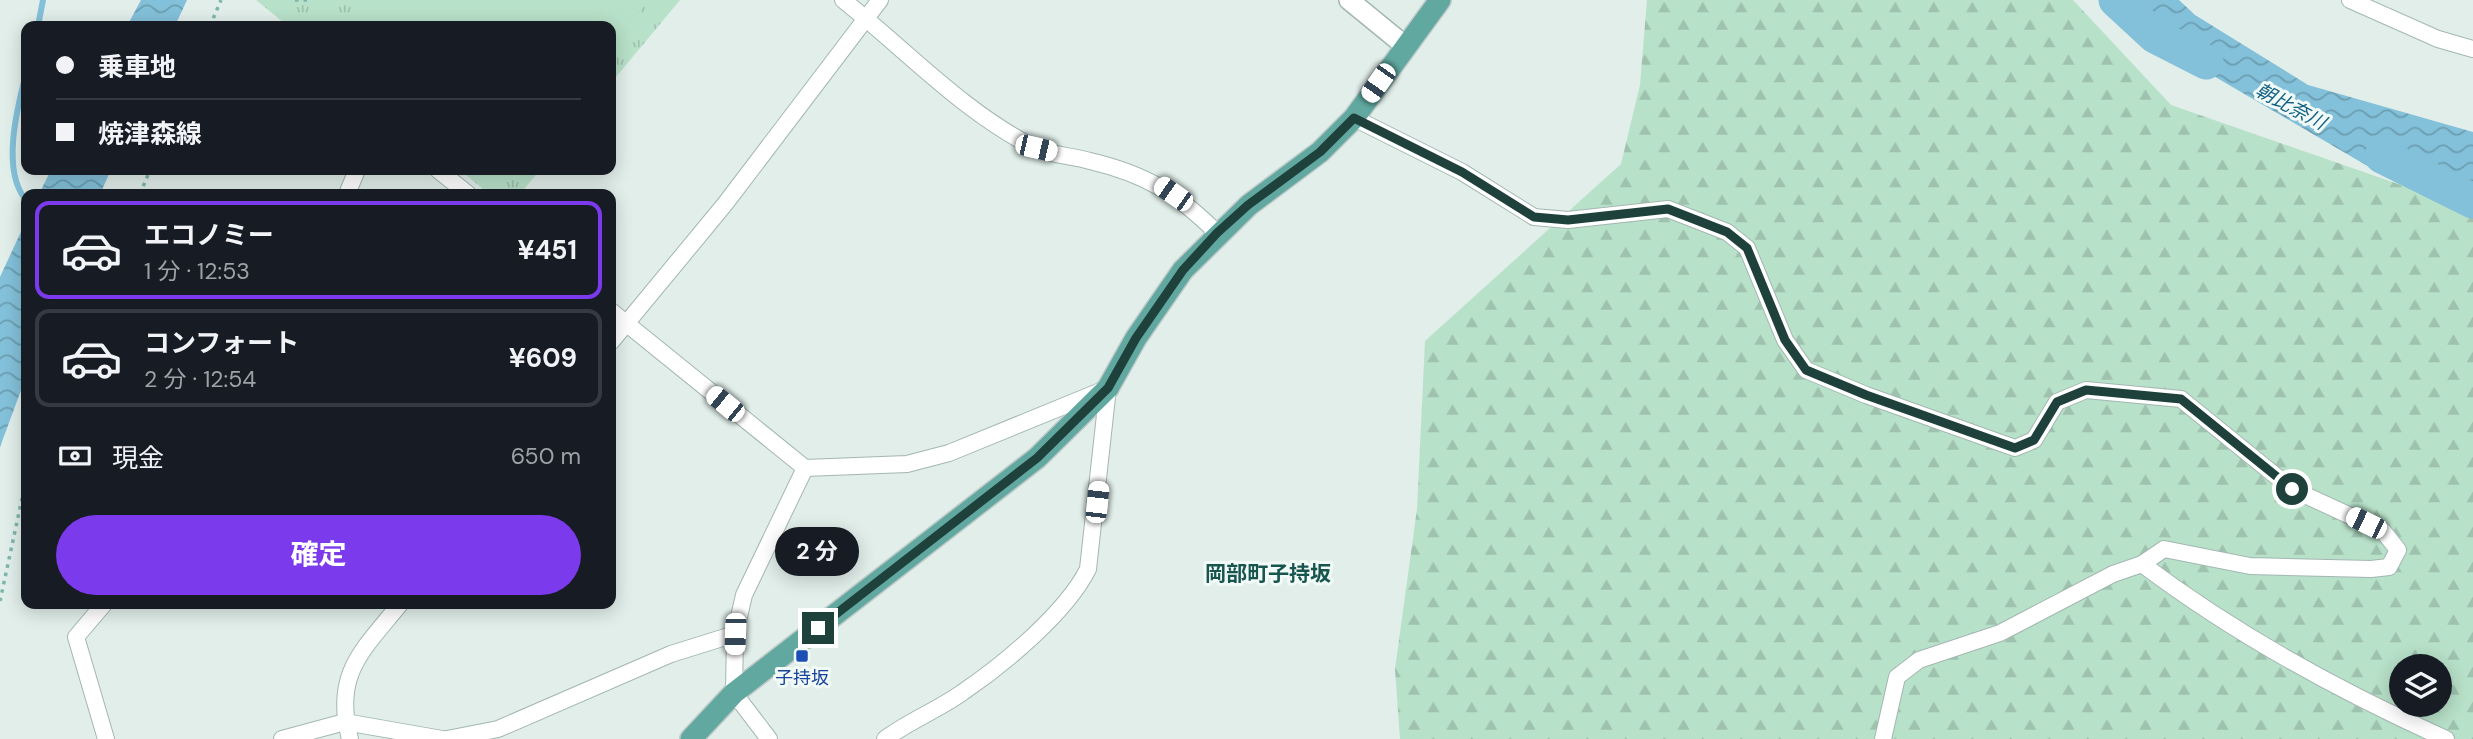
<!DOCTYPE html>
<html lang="ja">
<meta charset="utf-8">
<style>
:root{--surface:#171b24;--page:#20242c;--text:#f1f3f6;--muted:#9ea1a6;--line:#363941;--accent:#7c3aed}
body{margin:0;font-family:"DM Sans","Noto Sans JP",sans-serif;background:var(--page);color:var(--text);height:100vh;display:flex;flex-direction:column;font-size:26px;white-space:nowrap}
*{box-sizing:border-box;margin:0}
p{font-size:23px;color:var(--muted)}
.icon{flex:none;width:38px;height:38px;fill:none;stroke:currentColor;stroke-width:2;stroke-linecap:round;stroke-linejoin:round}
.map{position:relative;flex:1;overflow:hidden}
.panel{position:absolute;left:21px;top:189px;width:595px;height:420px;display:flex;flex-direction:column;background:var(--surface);border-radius:14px;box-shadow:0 4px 18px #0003}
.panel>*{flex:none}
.hud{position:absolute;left:21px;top:21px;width:595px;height:154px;border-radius:14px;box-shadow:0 4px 18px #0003;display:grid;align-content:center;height:154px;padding:0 35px;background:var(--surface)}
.controls{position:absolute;left:2389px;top:654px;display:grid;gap:14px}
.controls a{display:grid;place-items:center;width:63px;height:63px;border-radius:50%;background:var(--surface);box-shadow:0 4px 18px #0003;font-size:35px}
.end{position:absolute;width:32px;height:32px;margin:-16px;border:9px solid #1f413c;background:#fff;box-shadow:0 0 0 4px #fff}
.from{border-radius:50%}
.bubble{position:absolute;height:49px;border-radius:24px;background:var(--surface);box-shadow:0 4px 18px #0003;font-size:23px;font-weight:700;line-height:49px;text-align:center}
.car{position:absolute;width:21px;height:42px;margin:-21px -10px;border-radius:9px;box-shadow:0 0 5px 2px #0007;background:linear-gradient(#fff 24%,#345 0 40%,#fff 0 76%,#345 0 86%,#fff 0)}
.hud b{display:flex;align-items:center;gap:24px;height:66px;font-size:26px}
.hud b+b{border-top:2px solid var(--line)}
.hud i{width:18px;height:18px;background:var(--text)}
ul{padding:12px 0 0;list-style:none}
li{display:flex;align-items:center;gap:21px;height:98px;margin:0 14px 10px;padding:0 21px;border:4px solid var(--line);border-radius:14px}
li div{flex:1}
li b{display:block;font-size:26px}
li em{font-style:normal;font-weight:700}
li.active{border-color:var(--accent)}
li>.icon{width:63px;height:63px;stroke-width:1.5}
.pay{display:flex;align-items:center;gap:18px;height:77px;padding:0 35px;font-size:26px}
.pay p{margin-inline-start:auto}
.action{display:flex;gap:14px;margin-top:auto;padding:14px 35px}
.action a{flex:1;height:80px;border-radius:42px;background:var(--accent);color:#fff;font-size:28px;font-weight:700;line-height:80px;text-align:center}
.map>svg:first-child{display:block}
.forest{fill:url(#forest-firs);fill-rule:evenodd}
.park{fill:url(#park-tufts)}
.garden{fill:#b8e1c9}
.water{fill:url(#water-waves)}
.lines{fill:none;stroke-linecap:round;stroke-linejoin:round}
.stream{stroke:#83c0d9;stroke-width:6}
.river{stroke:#83c0d9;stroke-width:35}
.minor-casing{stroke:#a3b7b2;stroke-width:18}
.tertiary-casing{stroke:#a3b7b2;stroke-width:22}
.primary-casing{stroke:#c0cac8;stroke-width:24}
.path{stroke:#7eb5ac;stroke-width:3.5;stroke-dasharray:3.5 5;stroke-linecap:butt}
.minor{stroke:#fff;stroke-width:16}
.tertiary{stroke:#fff;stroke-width:19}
.primary{stroke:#61a8a0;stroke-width:21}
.route{stroke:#1f413c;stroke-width:9}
.transit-dot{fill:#1a4fb4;stroke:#f2faf7;stroke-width:2.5}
.labels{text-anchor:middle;stroke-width:6;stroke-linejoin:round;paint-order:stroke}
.transit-label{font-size:18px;fill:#164399;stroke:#f2faf7}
.water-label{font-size:19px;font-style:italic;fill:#126184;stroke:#f2faf7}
.quarter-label{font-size:21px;font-weight:bold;fill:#19554f;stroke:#f2faf7}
</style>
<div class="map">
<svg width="2473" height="739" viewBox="0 0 2473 739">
<defs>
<pattern id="forest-firs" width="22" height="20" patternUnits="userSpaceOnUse" patternTransform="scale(1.75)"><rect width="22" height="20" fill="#b8e1c9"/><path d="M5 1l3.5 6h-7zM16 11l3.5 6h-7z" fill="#9ec2ae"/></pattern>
<pattern id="park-tufts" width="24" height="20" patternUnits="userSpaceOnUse" patternTransform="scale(1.75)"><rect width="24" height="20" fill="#b8e1c9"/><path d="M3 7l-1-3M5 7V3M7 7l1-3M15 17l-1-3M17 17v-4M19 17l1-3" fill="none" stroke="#9ec2ae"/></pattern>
<pattern id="water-waves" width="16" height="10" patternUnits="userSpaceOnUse" patternTransform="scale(1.75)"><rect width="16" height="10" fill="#83c0d9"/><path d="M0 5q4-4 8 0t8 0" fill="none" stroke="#6b9eb1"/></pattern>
</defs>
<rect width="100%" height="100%" fill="#e1eeea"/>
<path class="forest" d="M1647,0H2073L2171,105L2473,210V739H1400L1395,669L1417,509L1425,341L1621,164L1640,85ZM2401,667H2440V705H2401Z"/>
<g class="park">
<path d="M256,0H680L611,83V26H288Z"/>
<path d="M460,170H540L520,194H489Z"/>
</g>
<path class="garden" d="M366,0H649L611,47V26H344Z"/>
<g class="water">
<path d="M141,0H187L175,26H127Z"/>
<path d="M2119,0H2179L2195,15L2308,85L2473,132V185L2376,171L2188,61Z"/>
<path d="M51,170H111L100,194H39Z"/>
<path d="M26,221V377L0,447V277Z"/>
</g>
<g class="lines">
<g class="stream">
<path d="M38,26L43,0"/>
<path d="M26,74C17,108 1,171 26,200"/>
</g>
<g class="river">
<path d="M2116,0L2155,36L2206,62"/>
<path d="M2382,156L2473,201"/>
</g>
<defs>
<g id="minor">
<path d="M843,0C905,49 962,111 1033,147C1050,155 1072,156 1090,161C1145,174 1177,193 1217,233"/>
<path d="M2350,0L2438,39L2473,49"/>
<path d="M1354,118L1462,172L1534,217L1568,220L1668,209L1727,232L1747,248L1785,340L1806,370L1866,395L2015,448L2034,440L2057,402L2086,390L2181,399L2292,489L2383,531L2398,550L2389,567L2371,569L2250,566L2164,549L2142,564L2113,574L2000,633L1919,660L1897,677L1883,739"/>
<path d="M438,170L468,194"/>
<path d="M347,194L357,170"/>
<path d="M611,311L805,468L907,464L949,453L1108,388L1088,569C1066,613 1004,664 963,692C938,710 909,721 885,739"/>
<path d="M611,342L725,204L880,0"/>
<path d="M2142,564C2235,634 2339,691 2446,739"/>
<path d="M104,604L76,637L106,739"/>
<path d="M282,739L345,722L442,739"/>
<path d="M350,739C333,674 362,651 400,604"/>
<path d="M447,739L498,729L671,654L735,634"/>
<path d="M769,739L734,693L735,634L744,595L805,468"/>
</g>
<path id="tertiary" d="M1349,0L1404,45"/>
<path id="primary" d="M691,739L734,693L1037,458L1108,388L1136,338L1183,270L1249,205L1320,152L1354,118L1440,0"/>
</defs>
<use href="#minor" class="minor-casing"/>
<use href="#tertiary" class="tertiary-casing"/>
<use href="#primary" class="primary-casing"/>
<g class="path">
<path d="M295,0H309"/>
<path d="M210,26L221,0"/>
<path d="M140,194L150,170"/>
<path d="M0,601L26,480"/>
</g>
<use href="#minor" class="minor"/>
<use href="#tertiary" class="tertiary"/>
<use href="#primary" class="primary"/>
</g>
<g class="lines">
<path class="route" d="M818,628L1037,458L1108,388L1136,338L1183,270L1217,233L1248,205L1320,152L1354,118L1462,172L1534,217L1568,220L1668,209L1727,232L1747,248L1785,340L1806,370L1866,395L2015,448L2034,440L2057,402L2086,390L2181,399L2292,489"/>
</g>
<rect class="transit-dot" x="795" y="649" width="14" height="14" rx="3.5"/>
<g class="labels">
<g class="transit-label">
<text x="802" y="684">子持坂</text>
</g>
<g class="water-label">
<text transform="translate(2291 106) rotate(28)" y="7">朝比奈川</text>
</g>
<g class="quarter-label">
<text x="1268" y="581">岡部町子持坂</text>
</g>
</g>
</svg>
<div class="controls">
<a><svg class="icon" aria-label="layers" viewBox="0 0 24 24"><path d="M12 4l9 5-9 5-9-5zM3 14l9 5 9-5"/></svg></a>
</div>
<i class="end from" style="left:2292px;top:489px"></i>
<i class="end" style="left:818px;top:628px"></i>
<div class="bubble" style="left:775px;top:527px;width:84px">2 分</div>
<i class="car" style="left:1378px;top:83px;rotate:215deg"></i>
<i class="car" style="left:1036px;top:148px;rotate:103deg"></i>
<i class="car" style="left:1173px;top:194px;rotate:305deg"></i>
<i class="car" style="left:725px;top:404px;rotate:309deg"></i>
<i class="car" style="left:1097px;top:502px;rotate:6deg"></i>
<i class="car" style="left:2366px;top:523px;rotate:296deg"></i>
<i class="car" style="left:735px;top:634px;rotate:182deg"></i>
<div class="hud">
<b><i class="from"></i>乗車地</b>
<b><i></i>焼津森線</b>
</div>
<section class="panel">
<ul>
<li class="active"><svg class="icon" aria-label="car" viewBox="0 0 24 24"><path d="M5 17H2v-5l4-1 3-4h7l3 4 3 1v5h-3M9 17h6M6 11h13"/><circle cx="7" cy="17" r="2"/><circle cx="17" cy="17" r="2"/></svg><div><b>エコノミー</b><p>1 分 · 12:53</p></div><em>¥451</em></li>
<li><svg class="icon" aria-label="car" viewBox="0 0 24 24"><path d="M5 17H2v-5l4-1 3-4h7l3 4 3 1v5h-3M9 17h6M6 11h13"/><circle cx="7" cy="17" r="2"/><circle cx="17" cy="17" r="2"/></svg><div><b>コンフォート</b><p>2 分 · 12:54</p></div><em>¥609</em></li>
</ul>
<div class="pay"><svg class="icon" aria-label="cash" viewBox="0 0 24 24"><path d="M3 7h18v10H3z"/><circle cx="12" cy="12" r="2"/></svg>現金<p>650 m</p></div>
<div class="action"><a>確定</a></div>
</section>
</div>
